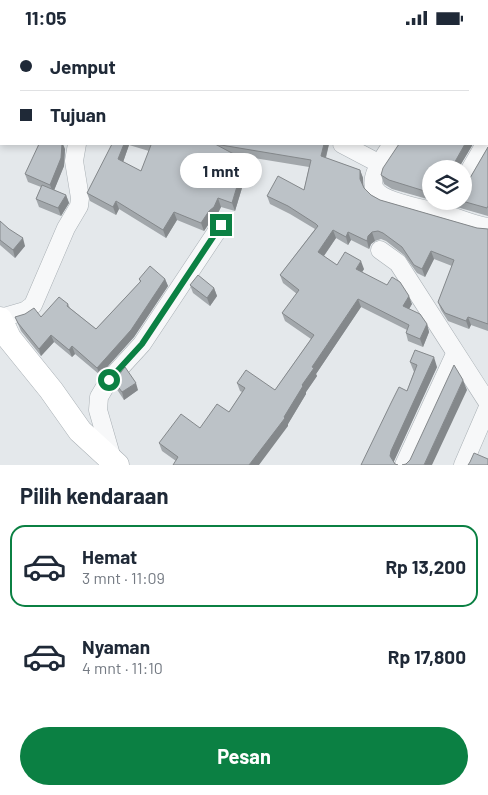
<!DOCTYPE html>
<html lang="id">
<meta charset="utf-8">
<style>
:root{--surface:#fff;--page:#f6f6f7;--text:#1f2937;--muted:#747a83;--line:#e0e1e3;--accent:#0b8043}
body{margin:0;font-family:Barlow,sans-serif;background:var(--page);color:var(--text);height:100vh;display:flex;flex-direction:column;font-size:19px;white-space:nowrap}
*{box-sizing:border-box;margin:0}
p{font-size:16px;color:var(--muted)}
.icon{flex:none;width:28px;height:28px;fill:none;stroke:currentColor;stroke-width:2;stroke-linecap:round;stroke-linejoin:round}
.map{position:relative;height:430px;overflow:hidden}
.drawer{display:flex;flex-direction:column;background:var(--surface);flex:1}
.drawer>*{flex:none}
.banner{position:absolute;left:0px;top:0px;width:489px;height:110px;box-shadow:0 2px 8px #0003;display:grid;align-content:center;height:110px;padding:0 20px;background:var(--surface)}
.controls{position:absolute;left:422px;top:125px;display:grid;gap:10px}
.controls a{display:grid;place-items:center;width:50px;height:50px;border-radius:50%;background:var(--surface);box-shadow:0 2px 8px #0003;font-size:25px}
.end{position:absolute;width:22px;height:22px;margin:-11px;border:6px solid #0b8043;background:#fff;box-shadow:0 0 0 2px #fff}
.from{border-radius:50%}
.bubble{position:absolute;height:35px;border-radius:18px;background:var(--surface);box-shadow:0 2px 8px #0003;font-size:16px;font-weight:700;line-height:35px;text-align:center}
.banner b{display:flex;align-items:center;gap:18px;height:48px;font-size:19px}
.banner b+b{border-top:1px solid var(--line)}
.banner i{width:12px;height:12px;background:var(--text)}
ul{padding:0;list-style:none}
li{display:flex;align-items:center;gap:15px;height:82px;margin:0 10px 8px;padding:0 10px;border:2px solid transparent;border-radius:15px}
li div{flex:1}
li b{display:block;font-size:19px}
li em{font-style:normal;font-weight:700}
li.active{border-color:var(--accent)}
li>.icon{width:45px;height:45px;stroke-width:1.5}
h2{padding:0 20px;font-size:22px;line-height:60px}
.button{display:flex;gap:10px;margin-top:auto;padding:10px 20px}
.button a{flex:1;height:58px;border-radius:30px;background:var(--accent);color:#fff;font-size:20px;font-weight:700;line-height:58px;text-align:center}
.status{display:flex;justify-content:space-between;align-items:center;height:35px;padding:0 25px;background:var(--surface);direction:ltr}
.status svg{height:14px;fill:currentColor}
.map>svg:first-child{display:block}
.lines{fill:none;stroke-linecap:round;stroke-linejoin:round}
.street-casing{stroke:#a9b0b5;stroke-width:19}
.secondary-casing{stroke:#a9b0b5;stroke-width:25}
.street{stroke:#f7f8f9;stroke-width:18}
.secondary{stroke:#fff;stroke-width:24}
.wall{fill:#a2a7ab;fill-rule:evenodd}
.shaded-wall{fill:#84888b}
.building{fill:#bcc2c7;stroke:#84888b}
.route{stroke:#0b8043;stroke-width:6}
</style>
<div class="status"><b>11:05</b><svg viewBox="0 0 49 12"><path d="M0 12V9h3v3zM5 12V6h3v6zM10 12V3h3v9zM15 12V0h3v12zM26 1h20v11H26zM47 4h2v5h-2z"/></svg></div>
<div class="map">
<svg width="488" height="430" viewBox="0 0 488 430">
<rect width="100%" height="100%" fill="#e4e8eb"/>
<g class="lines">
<defs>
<g id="street">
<path d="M80,0L84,1"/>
<path d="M260,0L263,1"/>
<path d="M385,1L386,0"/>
<path d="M459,1L460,0"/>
<path d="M342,109L380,129"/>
<path d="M392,109C386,119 368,142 375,154C383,168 428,174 444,179C459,183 473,190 488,192"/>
<path d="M464,145L485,109"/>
<path d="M380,215L398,228L488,368"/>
<path d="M0,283L25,276L33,270L66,193L79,171L80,163L74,126L77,109"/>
<path d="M113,427L98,375L99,362L109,345L142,309L221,190"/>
<path d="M404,430L455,319"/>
<path d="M463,430L488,372"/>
</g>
<path id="secondary" d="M0,284L9,303L51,355L80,396L117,430"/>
</defs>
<use href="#street" class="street-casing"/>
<use href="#secondary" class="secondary-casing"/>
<use href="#street" class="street"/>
<use href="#secondary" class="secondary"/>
</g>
<g class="wall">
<path d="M109,109H329L326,123L360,135L363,143L364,153L371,160L380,165L477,193L488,194V296L471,290L469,294L448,286L441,275L438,267L452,231L434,224L425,242L417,238L404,220L386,206L381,204L375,206L371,209L369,214L351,205L348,210L336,203L324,221L337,230L364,234L362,237L412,269L409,274L427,289L429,297L423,312L408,306L406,298L407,295L361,272L316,339L317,341L306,357V359L288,389V391L176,426L162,416L159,408L200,393L229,377L242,357L240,356L237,348L275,355L311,304L285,286L282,278L297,259L283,248L280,240L315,194L290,179L270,169L267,161L304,155L309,132L236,120L245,125L248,133L235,176L221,172L217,180L212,184L204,196L177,185L166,203L119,174L116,180L90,166L87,158L112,110ZM129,110L149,116L141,136L123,127Z"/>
<path d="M399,109H473L458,134H431V165L392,154L384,149L381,140Z"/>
<path d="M488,112V181L436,166H464L466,146L470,143Z"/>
<path d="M65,114L64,131L54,155L66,160L69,168L61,181L39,172L36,164L41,152L28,147L25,139Z"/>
<path d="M0,186L25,211L15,223L0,210Z"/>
<path d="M139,244H165L168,251L134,302L100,340L75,319L72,322L54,307L41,321L21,296L15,282H41L68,269L70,273L96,294L140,247Z"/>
<path d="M190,250L214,253L217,261L210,271L193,258Z"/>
<path d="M410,327L437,332L394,426V427L395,429L361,430L407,356L414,337Z"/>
<path d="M114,346L138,355L124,365L116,353Z"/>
</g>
<g class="shaded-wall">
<path d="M62,109H63L65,114L64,131L53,158L50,150Z"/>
<path d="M124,109H128L129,110L121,133L118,124Z"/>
<path d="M324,109H329L324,129L321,121Z"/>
<path d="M465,109H473L458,134H452V132Z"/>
<path d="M245,125L248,133L235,176L232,168Z"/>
<path d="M360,135L363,143V152L360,144Z"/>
<path d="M66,160L69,168L61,181L58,173Z"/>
<path d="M218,163L221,172L217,180L212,184L204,196L201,188Z"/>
<path d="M116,166L119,174L116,180L113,172Z"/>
<path d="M174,177L177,185L166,203L163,195Z"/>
<path d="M333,195L336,203L321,225L318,217Z"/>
<path d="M348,197L351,205L348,210L346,202Z"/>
<path d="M372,197L375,206L371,209L369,214L367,206L368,201Z"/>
<path d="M23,203L25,211L15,223L13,215Z"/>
<path d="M431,216L434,224L425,242L422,234Z"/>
<path d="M361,226L364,234L359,242L356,234Z"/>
<path d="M165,244L168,251L134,302L100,340L97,333Z"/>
<path d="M214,253L217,261L210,271L207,263Z"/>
<path d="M409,261L412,269L406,279L403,271Z"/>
<path d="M358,264L361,272L316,339L317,341L306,357V359L288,389V391L259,430H249L284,382L312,332Z"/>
<path d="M468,282L471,290L469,294L466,286Z"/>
<path d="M427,289L429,297L423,312L420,304Z"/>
<path d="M51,300L54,307L41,321L39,314Z"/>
<path d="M72,311L75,319L72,322L69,315Z"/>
<path d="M434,322L437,332L394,426V430L390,421L391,416Z"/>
<path d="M463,345L467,355L432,430H424Z"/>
<path d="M136,348L138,355L124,365L122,357Z"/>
</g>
<g class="building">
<path d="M10,0H20L19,1H10Z"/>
<path d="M59,0H70L73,1H59Z"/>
<path d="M113,0H251L253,1H113Z"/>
<path d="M268,0H363L362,1H266Z"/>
<path d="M393,0H448L450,1H392Z"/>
<path d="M464,0H488V92V1H462Z"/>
<path d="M1,50V81H0V57Z"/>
<path d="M39,109H62L61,123L50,150L25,139Z"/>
<path d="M112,109H124L118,124L141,136L151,110L148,109H324L321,121L360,135V144L364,153L371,160L380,165L477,193L488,194V289L468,282L466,286L445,278L438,267L454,225L431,216L422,234L414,230L402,212L383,198L378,196L372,197L368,201L367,206L348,197L346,202L333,195L318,217L337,230L345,217L361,226L356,234L387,250L392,242L400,247L409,261L403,271L420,279L427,289L420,304L406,298L409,290L358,264L312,332L314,333L302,350L303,351L284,382L285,383L249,430H173L178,422L159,408L181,379L200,393L217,369L229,377L245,353L237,348L246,335L275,355L314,300L282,278L299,255L280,240L318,191L316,189L288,171L267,161L278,141L304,155L311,125L215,109L245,125L232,168L218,163L214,172L209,176L201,188L174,177L163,195L116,166L113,172L87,158Z"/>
<path d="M399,109H465L452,132V134H431V158L389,145L381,140L383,133Z"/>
<path d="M488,112V171L487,173L462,166H464V146H466L470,143Z"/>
<path d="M42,150L66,160L58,173L36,164Z"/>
<path d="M0,186L9,194L23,203L13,215L0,205Z"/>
<path d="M150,231L165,244L131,295L97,333L72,311L69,315L51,300L39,314L18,288L15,282L25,279L34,273L41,282L59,262L68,269L67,271L96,294L141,246L139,244Z"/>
<path d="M198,240L214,253L207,263L190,250Z"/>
<path d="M415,315L434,322L391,416L390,421L395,429L398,430H361L391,368L399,352L407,356L417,330L410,327Z"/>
<path d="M454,330L463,345L424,430H402L406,429L410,425Z"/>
<path d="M125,332L136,348L122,357L114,346Z"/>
<path d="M474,418L488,424V430H468L470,427Z"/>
</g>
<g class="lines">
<path class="route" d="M109,345L142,309L221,190"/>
</g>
</svg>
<div class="controls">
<a><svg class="icon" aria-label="layers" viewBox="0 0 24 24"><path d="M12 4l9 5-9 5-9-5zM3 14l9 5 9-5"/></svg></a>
</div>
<i class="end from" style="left:109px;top:345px"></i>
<i class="end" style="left:221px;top:190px"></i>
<div class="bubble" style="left:180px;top:118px;width:82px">1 mnt</div>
<div class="banner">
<b><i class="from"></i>Jemput</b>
<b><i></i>Tujuan</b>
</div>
</div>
<section class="drawer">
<h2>Pilih kendaraan</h2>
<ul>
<li class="active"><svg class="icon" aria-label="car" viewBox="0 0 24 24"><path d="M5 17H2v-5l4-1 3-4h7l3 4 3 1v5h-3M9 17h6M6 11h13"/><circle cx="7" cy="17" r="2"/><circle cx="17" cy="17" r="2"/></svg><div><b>Hemat</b><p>3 mnt · 11:09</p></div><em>Rp 13,200</em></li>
<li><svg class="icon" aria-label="car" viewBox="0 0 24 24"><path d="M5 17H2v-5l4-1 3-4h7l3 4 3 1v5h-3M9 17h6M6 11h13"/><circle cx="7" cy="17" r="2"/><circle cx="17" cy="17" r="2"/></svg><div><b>Nyaman</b><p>4 mnt · 11:10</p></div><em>Rp 17,800</em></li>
</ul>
<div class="button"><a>Pesan</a></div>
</section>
